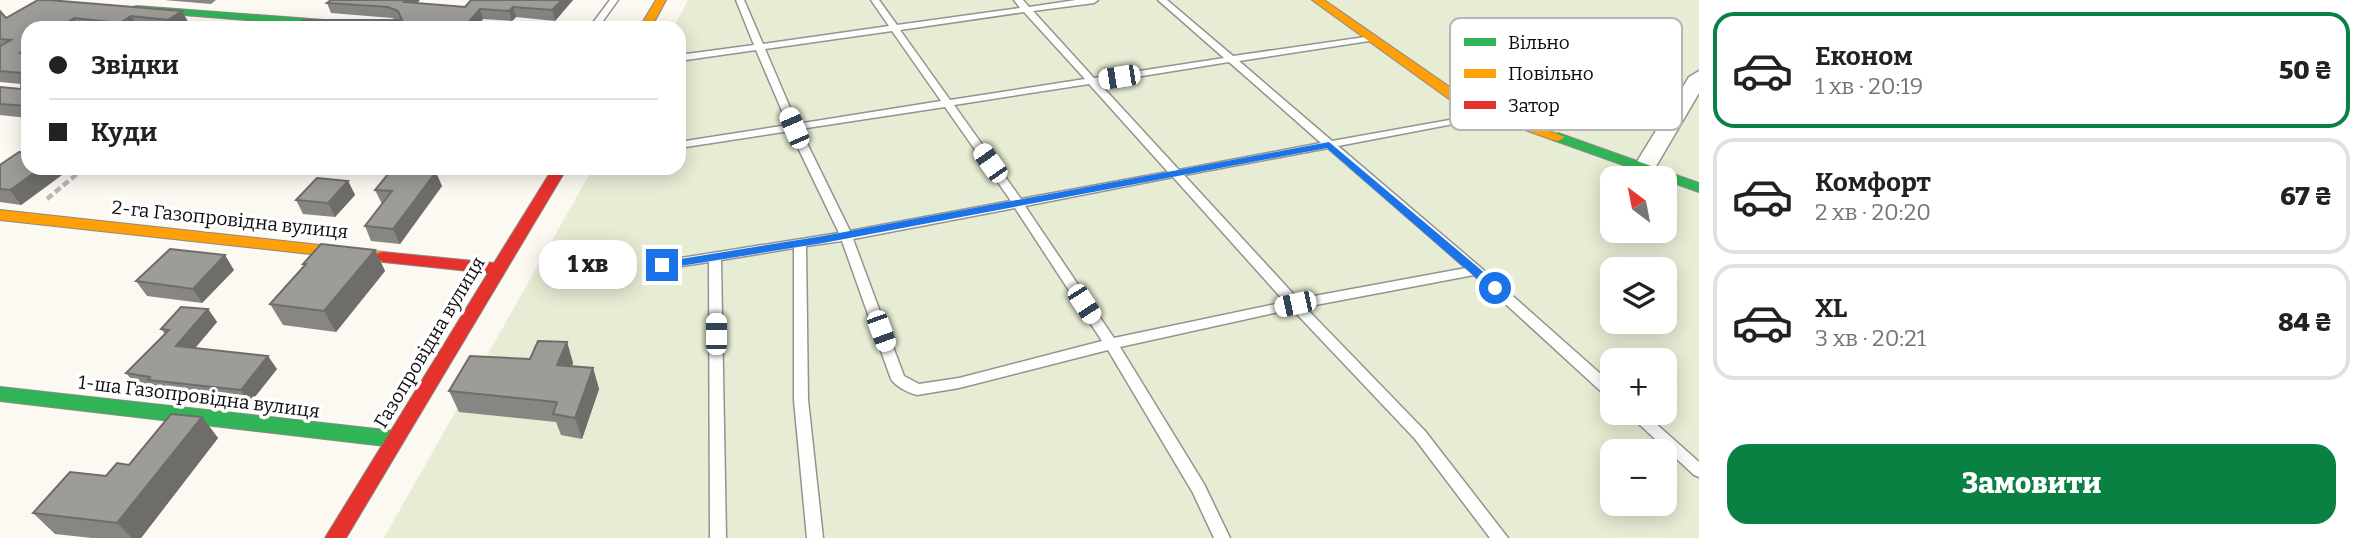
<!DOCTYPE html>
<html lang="uk">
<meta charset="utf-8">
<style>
:root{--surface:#fff;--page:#f6f6f6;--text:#222;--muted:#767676;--line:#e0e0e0;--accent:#0b8043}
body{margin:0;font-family:Bitter,serif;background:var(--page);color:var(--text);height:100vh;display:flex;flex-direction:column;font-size:26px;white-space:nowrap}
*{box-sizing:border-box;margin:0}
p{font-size:23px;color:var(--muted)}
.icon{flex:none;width:38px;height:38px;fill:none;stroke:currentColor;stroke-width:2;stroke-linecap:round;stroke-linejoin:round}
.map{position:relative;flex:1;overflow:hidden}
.sheet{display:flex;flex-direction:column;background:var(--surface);width:665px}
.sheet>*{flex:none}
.banner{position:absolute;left:21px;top:21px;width:665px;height:154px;border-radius:21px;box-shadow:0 4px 18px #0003;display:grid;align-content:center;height:154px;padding:0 28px;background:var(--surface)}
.needle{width:46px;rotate:328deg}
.tools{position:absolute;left:1600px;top:166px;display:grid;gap:14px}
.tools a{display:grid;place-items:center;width:77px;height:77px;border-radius:14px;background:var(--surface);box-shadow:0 4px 18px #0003;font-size:35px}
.end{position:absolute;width:32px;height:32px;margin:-16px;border:9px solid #1a73e8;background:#fff;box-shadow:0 0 0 4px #fff}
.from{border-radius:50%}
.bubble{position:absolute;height:49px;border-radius:21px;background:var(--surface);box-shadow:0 4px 18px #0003;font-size:23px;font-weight:800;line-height:49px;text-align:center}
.car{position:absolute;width:21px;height:42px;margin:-21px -10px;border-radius:9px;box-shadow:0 0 5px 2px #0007;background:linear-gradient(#fff 24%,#345 0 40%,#fff 0 76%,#345 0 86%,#fff 0)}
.banner b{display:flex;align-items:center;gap:24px;height:66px;font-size:26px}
.banner b+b{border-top:2px solid var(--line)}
.banner i{width:18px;height:18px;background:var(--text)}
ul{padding:12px 0 0;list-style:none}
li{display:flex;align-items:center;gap:21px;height:116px;margin:0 14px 10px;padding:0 14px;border:4px solid var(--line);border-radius:21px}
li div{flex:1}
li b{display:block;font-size:26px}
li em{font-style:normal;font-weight:800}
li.active{border-color:var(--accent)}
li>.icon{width:63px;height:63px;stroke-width:1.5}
.button{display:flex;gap:14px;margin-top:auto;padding:14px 28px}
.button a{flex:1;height:80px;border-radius:21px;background:var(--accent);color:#fff;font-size:28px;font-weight:800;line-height:80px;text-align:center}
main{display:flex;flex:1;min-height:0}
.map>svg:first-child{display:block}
.cemetery{fill:#e7ecd4;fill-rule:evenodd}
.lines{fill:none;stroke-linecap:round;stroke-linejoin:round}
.lane-casing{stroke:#949390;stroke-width:3}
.street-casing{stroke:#949390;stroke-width:3}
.fast-casing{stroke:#8b8a86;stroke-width:2}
.slow-casing{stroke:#8b8a86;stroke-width:2}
.jam-casing{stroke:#8b8a86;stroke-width:2}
.path{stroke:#b8b8b6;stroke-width:4.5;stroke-dasharray:7 3.5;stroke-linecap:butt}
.lane{fill:#fefefd;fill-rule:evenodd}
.street{fill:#fefefd;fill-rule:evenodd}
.fast{fill:#30b455;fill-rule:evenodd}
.slow{fill:#ff9f0a;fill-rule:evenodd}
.jam{fill:#e5322d;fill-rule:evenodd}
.wall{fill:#888682}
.shaded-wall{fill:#6f6d6a}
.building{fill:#9e9c97;stroke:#6f6d6a;stroke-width:2}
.route{fill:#1a73e8}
.labels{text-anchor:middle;stroke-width:7;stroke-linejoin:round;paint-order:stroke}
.street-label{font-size:19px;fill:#0d0d0d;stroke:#fff}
.key{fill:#fff;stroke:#b6b6b6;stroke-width:2}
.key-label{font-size:19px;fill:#0d0d0d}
</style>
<main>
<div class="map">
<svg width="1699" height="538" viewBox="0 0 1699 538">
<rect width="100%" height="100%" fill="#fbf9f1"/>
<path class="cemetery" d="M688,0H1699V538H384L593,168H679V28H673ZM1612,178H1664V231H1612ZM1612,270H1664V322H1612ZM1612,360H1664V413H1612ZM1612,452H1664V504H1612Z"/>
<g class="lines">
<defs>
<g id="lane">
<path d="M610,0H618L598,28H589Z"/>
<path d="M736,0H744L763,44L889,26L871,0H879L897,25L1020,8L1014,0H1023L1029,7L1076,0H1098L1094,3L1033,11L1094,78L1224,58L1158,0H1167L1233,56L1372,36L1373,38L1369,41L1239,61L1332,141L1494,112L1495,114L1490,117L1338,146L1480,267L1612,384V398L1607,397L1474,275L1305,307L1425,431L1508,538H1490L1415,439L1292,309L1120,347L1204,484L1230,538H1214L1193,493L1108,350L959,388L917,395C909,393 896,387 891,379L842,241L806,246L808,400L823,538H807L794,400V248L721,260L726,538H710L709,262L662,269L656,265L662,261L839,233L790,131L679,148V142L788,125L756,50L679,61V55L754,45ZM1024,12L1085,79L950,100L900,30ZM892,31L941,101L797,124L765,49ZM1229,62L1321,143L1179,170L1099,83ZM1089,84L1168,172L1021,199L954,105ZM945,107L1011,201L850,231L800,129ZM1328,148L1466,268L1298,299L1184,175ZM1173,177L1285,302L1114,338L1025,206ZM1015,208L1102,341L959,378L919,384L904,376L853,239Z"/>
<path d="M1627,413H1644L1699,462V477L1694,475Z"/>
</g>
<path id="street" d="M1699,71V93L1655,168L1652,173H1636L1633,168L1689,77Z"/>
<g id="fast">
<path d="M137,6L391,25L397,28H346L133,11V7Z"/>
<path d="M1558,133L1699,183V192L1553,140L1551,137Z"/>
<path d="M0,387L394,431L401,434L403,439L401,444L394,447L0,401Z"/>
</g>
<g id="slow">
<path d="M656,0H666L651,28H639Z"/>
<path d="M1312,0H1324L1470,101L1565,137L1558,141L1553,140L1460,107Z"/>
<path d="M0,210L383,252L391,257L383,262L0,220Z"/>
</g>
<path id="jam" d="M553,168H567L346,538H325L488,273L383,262L375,257L378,253L383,252L494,263Z"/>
</defs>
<use href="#lane" class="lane-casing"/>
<use href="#street" class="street-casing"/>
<use href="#fast" class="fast-casing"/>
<use href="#slow" class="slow-casing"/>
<use href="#jam" class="jam-casing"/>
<path class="path" d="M47,199L84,168"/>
<use href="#lane" class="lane"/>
<use href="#street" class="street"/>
<use href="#fast" class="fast"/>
<use href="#slow" class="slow"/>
<use href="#jam" class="jam"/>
</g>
<g class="wall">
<path d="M164,0H216L211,4Z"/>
<path d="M471,0H573L555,21L516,17L512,21L483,19L475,28H295V27L397,20L392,18L331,13L327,3H417L465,7Z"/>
<path d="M0,11L6,18L182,11L188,22L179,28H28V118L0,115V87L21,89V84L0,82Z"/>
<path d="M0,165L66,172L21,205L0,202Z"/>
<path d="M348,181L355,195L335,217L303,214L296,200Z"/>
<path d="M442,186L400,244L371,241L365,226L382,204L375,190Z"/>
<path d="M375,250L385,271L336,332L283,325L270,304L304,266L303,264Z"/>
<path d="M234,270L202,303L147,296L136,281Z"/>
<path d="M208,309L217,322L195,348L277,369L250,403L159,393L156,390L137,386L126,373L165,334L161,329Z"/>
<path d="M567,342L573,363L572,366L593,368L599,389L582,439L561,435L556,422L459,412L449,391L530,359Z"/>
<path d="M202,417L218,438L141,538H92L55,534L33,513L129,465Z"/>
</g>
<g class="shaded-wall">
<path d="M406,0H420L408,12L404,2Z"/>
<path d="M562,0H573L555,21L552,10Z"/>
<path d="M513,7L516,17L512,21L509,11Z"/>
<path d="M480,9L483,19L475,28H463Z"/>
<path d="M182,11L188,22L179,28H173L168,20Z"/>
<path d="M131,16L138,27L124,28L120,23Z"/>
<path d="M74,18L81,28H59Z"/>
<path d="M41,168H64L66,172L21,205L10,190Z"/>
<path d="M436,172L442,186L400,244L393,229Z"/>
<path d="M348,181L355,195L335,217L328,203Z"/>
<path d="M375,250L385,271L336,332L324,311Z"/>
<path d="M225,255L234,270L202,303L193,289Z"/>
<path d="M208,309L217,322L186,359L176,346Z"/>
<path d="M567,342L573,363L564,386L557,365Z"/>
<path d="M268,356L277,369L250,403L241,390Z"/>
<path d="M593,368L599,389L582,439L575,418Z"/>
<path d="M202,417L218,438L141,538H132L117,523Z"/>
</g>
<g class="building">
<path d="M38,0H49L182,11L168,20L131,16L120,23L74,18L59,28H28V48L20,53L28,54V106L0,104V87L21,89L22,73L0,71V46L11,40L0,39V11L6,18Z"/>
<path d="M331,0H406L404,2L465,7L471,0H562L552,10L513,7L509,11L480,9L463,28H303L295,27L303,20H402L398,11L388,7L327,3Z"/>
<path d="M19,152L28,153V168H41L10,190L0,189V165Z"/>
<path d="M393,168L436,172L393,229L365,226L392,191L375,190Z"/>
<path d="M317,178L348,181L328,203L296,200Z"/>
<path d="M321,244L375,250L324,311L270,304L306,264H303Z"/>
<path d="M170,249L225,255L193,289L136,281Z"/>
<path d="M181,307L208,309L176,346L268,356L241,390L148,380L150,377L126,373L169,330L161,329Z"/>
<path d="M538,341L567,342L557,365L593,368L575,418L553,414L557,402L449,391L470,356L530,359Z"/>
<path d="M171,414L202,417L117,523L33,513L70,472L106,476L117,463L129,465Z"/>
</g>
<path class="route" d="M1329,142L1499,285V291H1491L1327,148L823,243L662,269L656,265L662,262L823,236Z"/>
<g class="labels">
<g class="street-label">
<text transform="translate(230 219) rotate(6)" y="7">2-га Газопровідна вулиця</text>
<text transform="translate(429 342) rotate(-59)" y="7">Газопровідна вулиця</text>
<text transform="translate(199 396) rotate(7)" y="7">1-ша Газопровідна вулиця</text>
</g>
</g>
<rect x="1450" y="18" width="232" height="112" rx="10" class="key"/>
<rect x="1464" y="38" width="32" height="8" fill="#30b455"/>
<rect x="1464" y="69" width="32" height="9" fill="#ff9f0a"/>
<rect x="1464" y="101" width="32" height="8" fill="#e5322d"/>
<g class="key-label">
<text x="1508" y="49">Вільно</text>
<text x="1508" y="80">Повільно</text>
<text x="1508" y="112">Затор</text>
</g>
</svg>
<div class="tools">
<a><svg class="needle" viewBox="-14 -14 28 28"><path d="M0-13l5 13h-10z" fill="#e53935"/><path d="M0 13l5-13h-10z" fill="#767676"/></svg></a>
<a><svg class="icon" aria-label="layers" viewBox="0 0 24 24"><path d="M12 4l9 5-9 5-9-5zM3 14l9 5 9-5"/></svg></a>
<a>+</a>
<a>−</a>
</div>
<i class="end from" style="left:1495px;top:288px"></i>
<i class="end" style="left:662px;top:265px"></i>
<div class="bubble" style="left:539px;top:240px;width:98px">1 хв</div>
<i class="car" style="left:1119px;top:77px;rotate:261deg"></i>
<i class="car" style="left:794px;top:128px;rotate:337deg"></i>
<i class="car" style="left:990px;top:163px;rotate:325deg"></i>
<i class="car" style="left:1084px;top:304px;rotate:147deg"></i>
<i class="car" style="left:1295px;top:304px;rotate:258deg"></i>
<i class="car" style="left:881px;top:331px;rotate:160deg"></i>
<i class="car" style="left:716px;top:334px;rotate:0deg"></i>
<div class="banner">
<b><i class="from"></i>Звідки</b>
<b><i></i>Куди</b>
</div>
</div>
<section class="sheet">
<ul>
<li class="active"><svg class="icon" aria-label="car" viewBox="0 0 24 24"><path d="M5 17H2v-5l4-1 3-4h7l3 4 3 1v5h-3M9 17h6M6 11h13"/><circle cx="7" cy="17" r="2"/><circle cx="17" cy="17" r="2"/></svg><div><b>Економ</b><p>1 хв · 20:19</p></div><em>50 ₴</em></li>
<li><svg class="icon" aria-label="car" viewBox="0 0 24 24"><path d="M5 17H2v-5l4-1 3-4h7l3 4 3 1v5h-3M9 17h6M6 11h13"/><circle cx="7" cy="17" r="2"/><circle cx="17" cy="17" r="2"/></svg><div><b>Комфорт</b><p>2 хв · 20:20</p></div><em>67 ₴</em></li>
<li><svg class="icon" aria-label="car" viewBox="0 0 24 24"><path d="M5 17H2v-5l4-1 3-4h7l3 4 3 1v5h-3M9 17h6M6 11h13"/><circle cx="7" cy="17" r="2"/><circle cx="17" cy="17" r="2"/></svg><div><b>XL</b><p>3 хв · 20:21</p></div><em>84 ₴</em></li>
</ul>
<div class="button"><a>Замовити</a></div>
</section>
</main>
